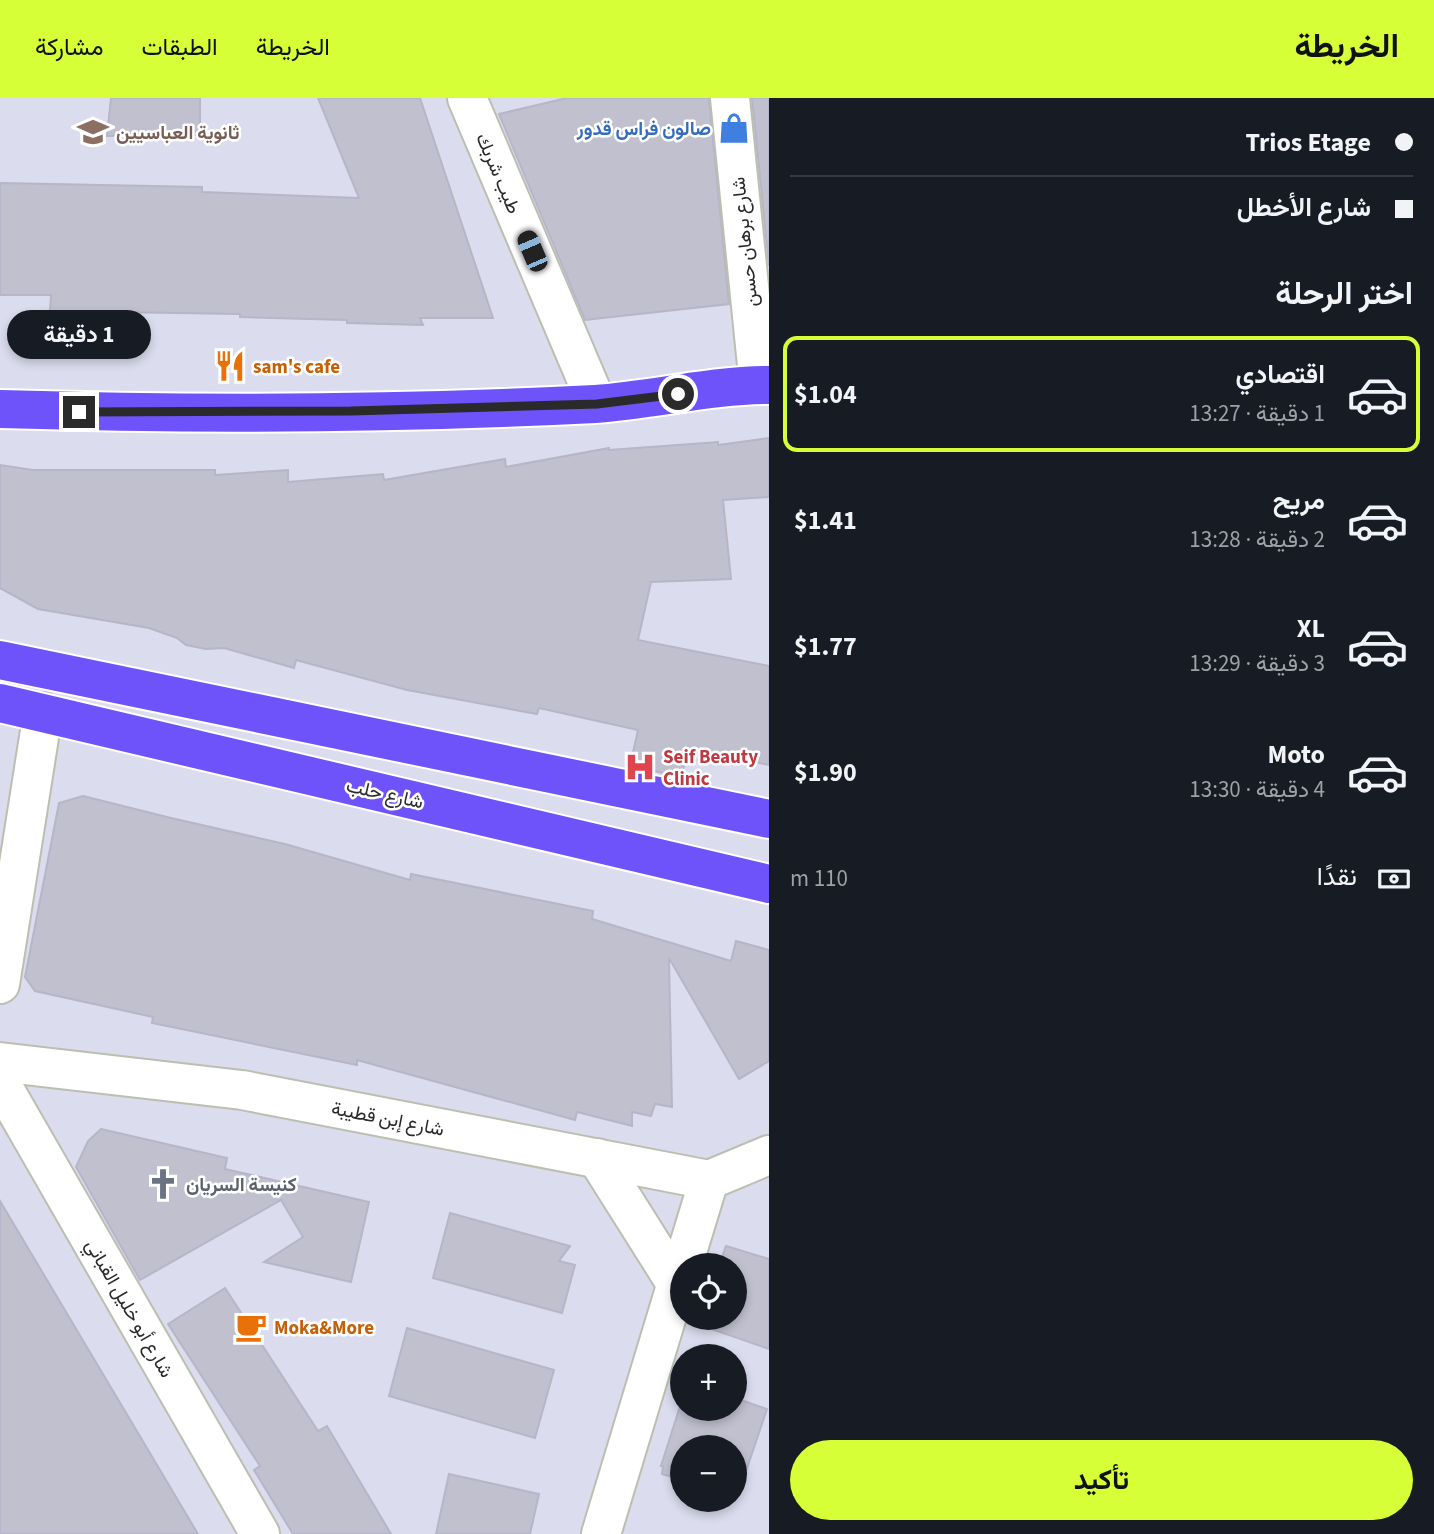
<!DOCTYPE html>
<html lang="ar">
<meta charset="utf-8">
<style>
:root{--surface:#171b24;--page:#20242c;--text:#f1f3f6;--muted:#9ea1a6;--line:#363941;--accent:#d6ff37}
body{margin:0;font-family:"Source Sans 3",Vazirmatn,sans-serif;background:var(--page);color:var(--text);direction:rtl;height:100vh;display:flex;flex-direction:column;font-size:26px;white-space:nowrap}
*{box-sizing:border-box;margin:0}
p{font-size:23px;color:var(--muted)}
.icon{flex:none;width:38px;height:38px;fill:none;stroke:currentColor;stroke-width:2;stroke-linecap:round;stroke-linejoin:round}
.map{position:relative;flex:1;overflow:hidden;direction:ltr}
.drawer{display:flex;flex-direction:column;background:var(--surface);width:665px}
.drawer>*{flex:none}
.guide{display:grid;align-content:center;height:154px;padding:0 21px;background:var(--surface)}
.fabs{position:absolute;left:670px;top:1155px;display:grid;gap:14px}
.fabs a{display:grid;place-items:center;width:77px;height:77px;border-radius:50%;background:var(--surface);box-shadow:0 4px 10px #0003;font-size:35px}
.end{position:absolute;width:32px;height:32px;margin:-16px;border:9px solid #2a2a2a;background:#fff;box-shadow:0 0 0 4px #fff}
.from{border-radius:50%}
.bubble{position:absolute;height:49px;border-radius:24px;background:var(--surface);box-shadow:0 4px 10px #0003;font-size:23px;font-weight:700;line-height:49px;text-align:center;direction:rtl}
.car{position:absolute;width:21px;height:42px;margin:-21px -10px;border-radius:9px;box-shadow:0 0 5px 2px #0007;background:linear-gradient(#222 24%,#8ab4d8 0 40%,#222 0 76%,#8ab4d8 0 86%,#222 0)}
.guide b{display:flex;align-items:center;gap:24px;height:66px;font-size:26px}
.guide b+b{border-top:2px solid var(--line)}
.guide i{width:18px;height:18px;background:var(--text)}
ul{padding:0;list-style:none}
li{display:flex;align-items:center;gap:21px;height:116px;margin:0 14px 10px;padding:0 7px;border:4px solid transparent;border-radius:14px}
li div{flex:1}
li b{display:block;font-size:26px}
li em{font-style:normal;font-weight:700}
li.selected{border-color:var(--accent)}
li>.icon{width:63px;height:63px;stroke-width:1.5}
h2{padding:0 21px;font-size:32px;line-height:84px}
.pay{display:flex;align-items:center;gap:18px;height:77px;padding:0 21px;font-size:26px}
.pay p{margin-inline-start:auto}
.cta{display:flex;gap:14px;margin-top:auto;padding:14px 21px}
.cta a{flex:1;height:80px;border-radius:42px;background:var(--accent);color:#111;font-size:28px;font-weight:700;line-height:80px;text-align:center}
header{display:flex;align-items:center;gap:42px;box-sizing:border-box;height:98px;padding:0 35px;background:var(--accent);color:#111}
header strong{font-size:33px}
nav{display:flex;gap:38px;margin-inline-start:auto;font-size:24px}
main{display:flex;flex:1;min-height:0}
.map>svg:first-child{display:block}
.building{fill:#c0c0cf;stroke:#b6b5c9;stroke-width:2}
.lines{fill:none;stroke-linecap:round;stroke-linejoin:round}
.minor-casing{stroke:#bcbfaf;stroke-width:42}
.major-casing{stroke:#fff;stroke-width:42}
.minor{stroke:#fff;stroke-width:38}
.major{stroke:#6e53fb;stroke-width:38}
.route{stroke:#2a2a2a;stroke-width:9}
.labels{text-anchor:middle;stroke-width:5;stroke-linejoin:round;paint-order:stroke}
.shop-label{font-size:19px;font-weight:bold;fill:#366cbe;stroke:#fff;text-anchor:end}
.education-label{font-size:19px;font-weight:bold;fill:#785e54;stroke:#fff;text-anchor:start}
.street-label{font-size:19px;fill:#2a2a2a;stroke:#fff}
.food-label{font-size:19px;font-weight:bold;fill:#c56008;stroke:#fff;text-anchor:start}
.health-label{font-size:19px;font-weight:bold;fill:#be3a42;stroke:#fff;text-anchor:start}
.worship-label{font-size:19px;font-weight:bold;fill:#5b616d;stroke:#fff;text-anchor:start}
</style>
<header>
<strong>الخريطة</strong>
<nav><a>الخريطة</a><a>الطبقات</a><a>مشاركة</a></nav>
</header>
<main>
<section class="drawer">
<div class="guide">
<b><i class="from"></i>Trios Etage</b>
<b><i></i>شارع الأخطل</b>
</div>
<h2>اختر الرحلة</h2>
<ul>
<li class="selected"><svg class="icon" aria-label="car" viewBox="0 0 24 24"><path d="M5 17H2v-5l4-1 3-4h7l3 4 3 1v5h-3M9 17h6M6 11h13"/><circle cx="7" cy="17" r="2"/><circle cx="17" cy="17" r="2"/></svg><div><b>اقتصادي</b><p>1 دقيقة · 13:27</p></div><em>$1.04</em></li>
<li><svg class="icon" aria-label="car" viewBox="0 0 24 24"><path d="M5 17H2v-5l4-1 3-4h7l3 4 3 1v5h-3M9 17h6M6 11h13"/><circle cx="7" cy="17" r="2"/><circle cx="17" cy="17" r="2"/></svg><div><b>مريح</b><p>2 دقيقة · 13:28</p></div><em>$1.41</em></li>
<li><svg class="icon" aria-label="car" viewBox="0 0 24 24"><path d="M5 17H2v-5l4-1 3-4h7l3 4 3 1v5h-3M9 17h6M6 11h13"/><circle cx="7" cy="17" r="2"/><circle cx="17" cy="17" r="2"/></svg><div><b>XL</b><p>3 دقيقة · 13:29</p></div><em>$1.77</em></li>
<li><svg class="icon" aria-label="car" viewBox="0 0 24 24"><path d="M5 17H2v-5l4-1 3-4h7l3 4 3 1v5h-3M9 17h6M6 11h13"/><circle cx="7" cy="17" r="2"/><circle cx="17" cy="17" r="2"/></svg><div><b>Moto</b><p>4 دقيقة · 13:30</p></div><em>$1.90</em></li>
</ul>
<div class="pay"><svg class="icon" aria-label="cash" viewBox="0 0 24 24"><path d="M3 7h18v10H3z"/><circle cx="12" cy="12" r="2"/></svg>نقدًا<p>110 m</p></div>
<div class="cta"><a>تأكيد</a></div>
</section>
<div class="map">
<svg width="769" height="1436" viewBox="0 0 769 1436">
<rect width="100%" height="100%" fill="#dbdcee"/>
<g class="building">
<path d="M111,0H200V37L107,38Z"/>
<path d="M318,0H420L493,220H420L423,227L347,225V222L240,219V216L50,213L51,197H0V85L202,89V94L359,100Z"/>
<path d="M567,0H709L729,206L585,222L499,16Z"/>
<path d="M752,0H769V168Z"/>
<path d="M769,340V399L723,402L731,481L651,484L638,542L769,568V667L687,649L682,679L630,668L638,632L539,610L537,616L407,592L296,562L294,570L224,550L206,551L186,547L177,540L149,530L38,511L0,490V367L33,372H215V377L288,372V384L383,376L384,382L505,361L506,369L609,350V352L718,344V347Z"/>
<path d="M83,698L171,720L285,746L410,782L411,776L593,813L592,821L731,863L736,843L769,852V963L739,981L669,860L672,1009L655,1006L651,1018L632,1014V1028L577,1014L575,1022L357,962V967L152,925L153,919L35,893L25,879L59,705Z"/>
<path d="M101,1031L227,1060L225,1071L369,1104L351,1184L264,1164L303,1139L281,1102L140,1182L76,1069L88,1043Z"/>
<path d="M0,1103L138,1335L198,1436H0Z"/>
<path d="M450,1115L570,1148L559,1163L575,1167L562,1215L433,1180Z"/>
<path d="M726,1148L769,1161V1251L697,1226L700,1220H735V1167H719Z"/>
<path d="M225,1190L318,1333L327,1328L391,1436H293L254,1372L260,1368L168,1226Z"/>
<path d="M407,1230L554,1272L535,1340L389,1298Z"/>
<path d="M735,1300L767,1311L738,1397L735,1396V1349H682V1382L662,1376L663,1368H661L682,1302V1311H735Z"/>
<path d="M449,1376L539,1396L530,1436H436Z"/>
</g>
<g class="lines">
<defs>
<g id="minor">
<path d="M467,0L597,306"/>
<path d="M730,0L759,287"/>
<path d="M0,886L43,614"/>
<path d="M0,964L242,992L709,1082L769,1057"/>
<path d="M0,984L260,1436"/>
<path d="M597,1060L677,1187"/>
<path d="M683,1167L709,1082"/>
<path d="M601,1436L682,1168"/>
</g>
<g id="major">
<path d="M0,311C198,317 397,316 595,306C653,302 711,287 769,287"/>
<path d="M0,562L769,721"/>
<path d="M0,605L769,786"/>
</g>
</defs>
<use href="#minor" class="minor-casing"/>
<use href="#major" class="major-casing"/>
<use href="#minor" class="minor"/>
<use href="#major" class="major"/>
</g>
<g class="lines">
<path class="route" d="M79,314L351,313L597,306L678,296"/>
</g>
<defs>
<symbol id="shop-bare" viewBox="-9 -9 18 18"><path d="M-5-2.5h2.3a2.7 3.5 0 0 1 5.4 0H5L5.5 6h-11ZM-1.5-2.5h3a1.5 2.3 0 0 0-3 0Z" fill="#3f7fe0" stroke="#fff" stroke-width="2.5" paint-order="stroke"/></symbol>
<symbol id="school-bare" viewBox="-9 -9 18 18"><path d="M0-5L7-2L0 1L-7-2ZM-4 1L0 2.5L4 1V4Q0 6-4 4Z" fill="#8d6e63" stroke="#fff" stroke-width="2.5" paint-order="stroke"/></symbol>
<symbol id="restaurant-bare" viewBox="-9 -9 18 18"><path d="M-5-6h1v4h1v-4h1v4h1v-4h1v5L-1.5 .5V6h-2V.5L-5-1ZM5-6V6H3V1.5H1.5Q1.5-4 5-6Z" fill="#e8710a" stroke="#fff" stroke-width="2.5" paint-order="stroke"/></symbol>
<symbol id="hospital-bare" viewBox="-9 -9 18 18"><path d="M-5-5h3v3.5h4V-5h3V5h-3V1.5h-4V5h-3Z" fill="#e0444e" stroke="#fff" stroke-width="2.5" paint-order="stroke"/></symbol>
<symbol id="church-bare" viewBox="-9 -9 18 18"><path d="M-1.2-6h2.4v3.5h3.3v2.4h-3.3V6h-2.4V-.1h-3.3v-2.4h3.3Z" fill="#6b7280" stroke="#fff" stroke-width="2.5" paint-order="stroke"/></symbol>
<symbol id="cafe-bare" viewBox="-9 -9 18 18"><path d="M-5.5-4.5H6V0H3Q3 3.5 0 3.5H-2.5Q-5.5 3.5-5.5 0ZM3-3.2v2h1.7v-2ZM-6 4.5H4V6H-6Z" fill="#e8710a" stroke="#fff" stroke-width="2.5" paint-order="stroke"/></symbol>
</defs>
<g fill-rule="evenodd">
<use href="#shop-bare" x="712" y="8" width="44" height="44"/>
<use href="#school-bare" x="71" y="12" width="44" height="44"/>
<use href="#restaurant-bare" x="208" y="246" width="44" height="44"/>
<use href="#hospital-bare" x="618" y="647" width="44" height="44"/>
<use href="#church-bare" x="141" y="1064" width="44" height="44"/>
<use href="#cafe-bare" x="229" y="1207" width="44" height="44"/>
</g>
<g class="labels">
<g class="shop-label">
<text x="711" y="37">صالون فراس قدور</text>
</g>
<g class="education-label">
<text x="116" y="41">ثانوية العباسيين</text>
</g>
<g class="street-label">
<text transform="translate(499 75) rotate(67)" y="7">طيب شربك</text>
<text transform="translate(744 144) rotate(-96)" y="7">شارع برهان حسن</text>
<text transform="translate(385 695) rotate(13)" y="7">شارع حلب</text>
<text transform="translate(388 1020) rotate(11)" y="7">شارع إبن قطيبة</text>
<text transform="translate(130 1210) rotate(60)" y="7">شارع أبو خليل القباني</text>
</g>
<g class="food-label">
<text x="253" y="275">sam's cafe</text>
<text x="274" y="1236">Moka&amp;More</text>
</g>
<g class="health-label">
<text x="663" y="665">Seif Beauty<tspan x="663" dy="22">Clinic</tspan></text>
</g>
<g class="worship-label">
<text x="186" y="1093">كنيسة السريان</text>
</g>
</g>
</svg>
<div class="fabs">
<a><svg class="icon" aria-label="locate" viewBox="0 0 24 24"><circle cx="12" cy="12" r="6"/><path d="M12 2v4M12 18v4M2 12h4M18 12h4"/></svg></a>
<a>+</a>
<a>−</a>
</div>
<i class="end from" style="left:678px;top:296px"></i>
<i class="end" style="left:79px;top:314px"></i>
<div class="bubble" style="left:7px;top:212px;width:144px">1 دقيقة</div>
<i class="car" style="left:532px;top:153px;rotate:337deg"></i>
</div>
</main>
